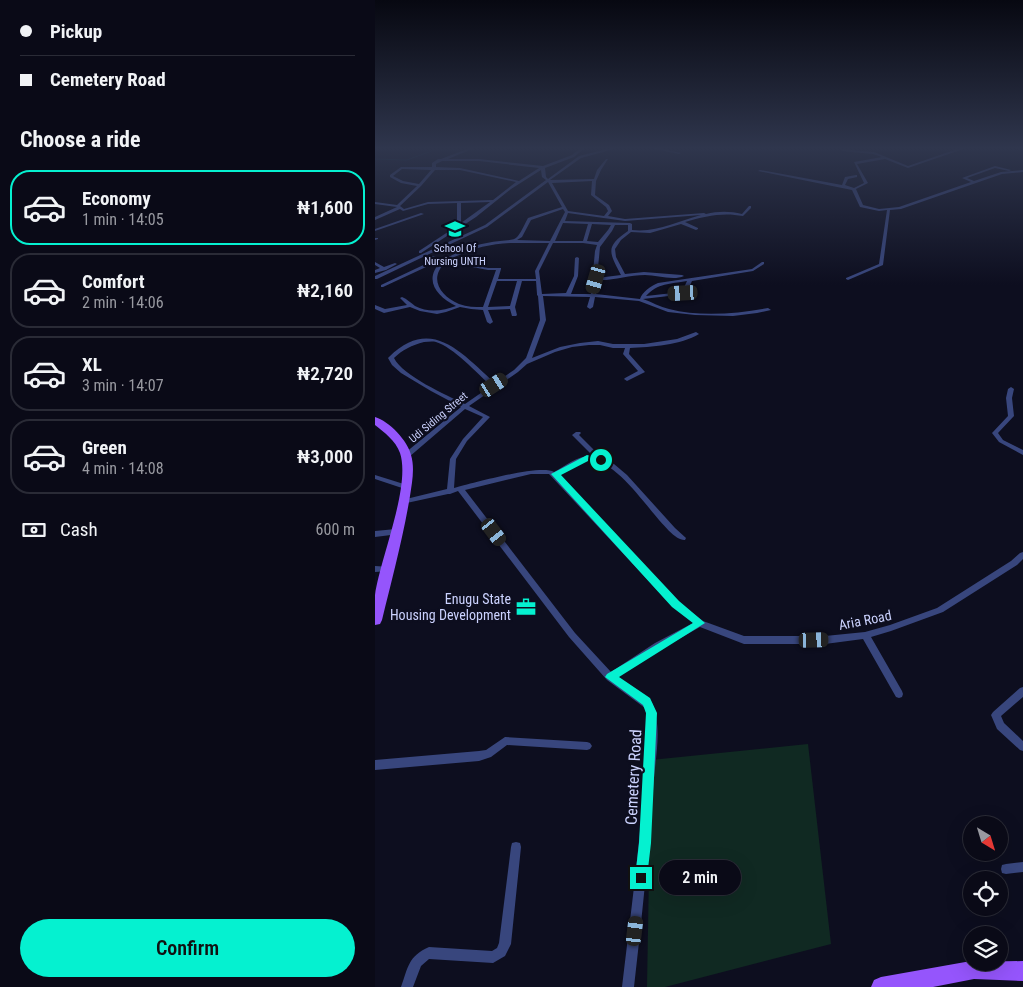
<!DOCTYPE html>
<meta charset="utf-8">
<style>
:root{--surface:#0a0a17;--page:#131320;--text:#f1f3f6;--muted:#999aa1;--line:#2a2b36;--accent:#05f1d0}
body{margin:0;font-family:"Roboto Condensed",sans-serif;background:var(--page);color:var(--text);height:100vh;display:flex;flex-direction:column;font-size:19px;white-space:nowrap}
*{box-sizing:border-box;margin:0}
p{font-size:16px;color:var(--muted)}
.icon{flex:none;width:28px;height:28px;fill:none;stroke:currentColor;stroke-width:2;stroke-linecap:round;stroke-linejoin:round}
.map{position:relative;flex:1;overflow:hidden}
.sheet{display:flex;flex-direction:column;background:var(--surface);width:375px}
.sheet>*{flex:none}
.guide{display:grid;align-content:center;height:110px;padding:0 20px;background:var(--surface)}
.needle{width:32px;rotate:142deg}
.tools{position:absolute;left:588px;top:816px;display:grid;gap:10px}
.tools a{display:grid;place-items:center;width:45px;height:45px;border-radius:50%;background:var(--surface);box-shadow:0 5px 20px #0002,0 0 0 1px var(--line);font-size:25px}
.end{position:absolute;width:22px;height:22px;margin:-11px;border:6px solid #05f1d0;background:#111;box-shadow:0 0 0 2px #111}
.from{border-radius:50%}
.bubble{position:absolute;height:35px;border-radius:18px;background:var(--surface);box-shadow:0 5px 20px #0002,0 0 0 1px var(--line);font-size:16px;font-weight:600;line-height:35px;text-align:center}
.car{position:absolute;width:15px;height:30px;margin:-15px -8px;border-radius:6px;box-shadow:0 0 4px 1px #0007;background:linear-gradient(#222 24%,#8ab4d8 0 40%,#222 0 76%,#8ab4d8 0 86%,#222 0)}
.guide b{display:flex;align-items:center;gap:18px;height:48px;font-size:19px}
.guide b+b{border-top:1px solid var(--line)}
.guide i{width:12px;height:12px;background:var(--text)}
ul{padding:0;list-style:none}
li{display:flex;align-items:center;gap:15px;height:75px;margin:0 10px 8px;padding:0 10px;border:2px solid var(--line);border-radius:20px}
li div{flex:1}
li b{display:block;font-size:19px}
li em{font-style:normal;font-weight:600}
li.on{border-color:var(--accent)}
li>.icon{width:45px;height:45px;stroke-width:1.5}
h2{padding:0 20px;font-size:22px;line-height:60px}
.pay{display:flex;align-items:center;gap:12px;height:55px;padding:0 20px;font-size:19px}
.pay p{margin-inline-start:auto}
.primary-button{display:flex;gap:10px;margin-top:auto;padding:10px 20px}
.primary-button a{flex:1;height:58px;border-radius:30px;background:var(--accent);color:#111;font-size:20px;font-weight:600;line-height:58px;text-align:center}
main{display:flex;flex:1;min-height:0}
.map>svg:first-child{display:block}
.green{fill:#102922}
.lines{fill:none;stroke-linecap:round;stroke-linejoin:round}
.stream{stroke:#0c2b3f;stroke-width:1}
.minor{fill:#38467d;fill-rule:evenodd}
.primary{fill:#9555fc;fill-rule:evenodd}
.route{fill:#05f1d0}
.labels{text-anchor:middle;stroke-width:4.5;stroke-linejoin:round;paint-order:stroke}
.far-poi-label{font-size:11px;fill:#cbd2fe;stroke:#0d0e1f}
.far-street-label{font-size:11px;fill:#cbd2fe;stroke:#0d0e1f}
.poi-label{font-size:14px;fill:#cbd2fe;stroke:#0d0e1f;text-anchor:end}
.street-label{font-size:14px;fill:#cbd2fe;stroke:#0d0e1f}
.near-street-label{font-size:16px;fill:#cbd2fe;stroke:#0d0e1f}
</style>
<main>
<section class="sheet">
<div class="guide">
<b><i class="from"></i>Pickup</b>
<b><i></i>Cemetery Road</b>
</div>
<h2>Choose a ride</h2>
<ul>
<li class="on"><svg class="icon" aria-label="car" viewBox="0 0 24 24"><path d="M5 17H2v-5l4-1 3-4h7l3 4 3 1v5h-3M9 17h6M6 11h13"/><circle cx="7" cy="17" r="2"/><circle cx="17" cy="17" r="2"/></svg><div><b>Economy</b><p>1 min · 14:05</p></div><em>₦1,600</em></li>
<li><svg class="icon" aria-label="car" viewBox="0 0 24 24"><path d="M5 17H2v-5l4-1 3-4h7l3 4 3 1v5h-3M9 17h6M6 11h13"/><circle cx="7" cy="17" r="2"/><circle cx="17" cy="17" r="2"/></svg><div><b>Comfort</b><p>2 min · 14:06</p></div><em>₦2,160</em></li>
<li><svg class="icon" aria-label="car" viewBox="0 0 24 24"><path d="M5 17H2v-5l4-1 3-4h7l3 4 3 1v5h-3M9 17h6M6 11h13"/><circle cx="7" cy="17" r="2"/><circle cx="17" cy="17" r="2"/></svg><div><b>XL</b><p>3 min · 14:07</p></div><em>₦2,720</em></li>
<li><svg class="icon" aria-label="car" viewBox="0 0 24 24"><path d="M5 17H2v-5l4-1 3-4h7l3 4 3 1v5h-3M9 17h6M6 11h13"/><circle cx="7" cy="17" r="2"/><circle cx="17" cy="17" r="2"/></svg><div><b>Green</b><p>4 min · 14:08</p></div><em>₦3,000</em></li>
</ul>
<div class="pay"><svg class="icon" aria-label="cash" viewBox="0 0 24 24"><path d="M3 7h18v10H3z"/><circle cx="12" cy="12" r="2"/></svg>Cash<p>600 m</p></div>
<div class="primary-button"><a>Confirm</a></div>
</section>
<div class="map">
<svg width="648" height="987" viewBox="0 0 648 987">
<rect width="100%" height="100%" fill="#0d0e1f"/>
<path class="green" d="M433,744L456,944L290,987H272L276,760Z"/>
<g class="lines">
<path class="stream" d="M0,159L32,160L59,150H80L91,147"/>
<g class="minor">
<path d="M97,147H102L73,159H104L168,166L197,155L207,147H211L199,157L170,168L171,177L173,179L204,156L240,147H246L206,158L175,180L219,179L222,170L231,159H233L226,170L221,181L220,195L234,205L237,211L233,216L250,219L329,213L331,214C343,211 355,211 367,214L374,206H376V208L368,216C348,212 330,216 310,222L323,228V229L321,230L306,224L275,233L256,232L246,240L240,249L241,257L250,274L269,272L307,275L309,276C298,281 282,275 270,275C254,275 238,281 222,280L221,294L265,299C267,292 276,286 283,283L377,269L387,262H389V264L378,271L317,281L311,294L268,299C277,302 285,307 294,309C324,317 362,314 393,308L396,310L382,313L358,316L320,315L293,312L264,301L220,297L218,307L215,309L212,307L215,297L168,296L171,320L157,358L185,347L205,343L223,341L238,344H269L302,339L321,332L324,334C306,345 276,347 255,348L254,354L270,372L252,381L249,379L250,378L263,371L248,354L250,348H238L225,345H214L197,347L180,352L152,364L143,372L94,406L115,417L92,441L81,459L79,488C98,483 165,464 179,472C192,465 203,455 218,456L197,435L201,432H205L206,433L204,435L228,459L239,464L252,475L300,528L311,538L310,540C289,542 246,452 210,461C201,463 192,471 183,475L303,602L328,621L369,636H450L490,632L515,625L562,608L636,561L645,553L648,552V559L642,565L568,612L516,631L496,637L527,691L528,694L527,697L524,698L521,697L488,639L450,644H369L325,627L286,649L242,677L277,703C287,727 281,754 279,778C274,848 267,918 259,987H247C255,920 264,852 269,785C270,759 276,733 270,708L232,680L194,637L83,491L75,494H73L27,504L24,502L27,500L72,489L75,459L88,439L108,417L90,409L34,457H30L29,455L30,453L86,407L56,391L26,373L17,365L13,358L14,357C57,315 87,354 120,383L139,370L151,358L165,320L163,296L162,295V294L161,281H147L140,307L142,315L141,316H137L135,309L113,310L118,322L115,324L112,322L108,310L96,309L85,307L71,312L62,314L45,311L35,307L9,313L0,309V305L10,309L32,305L25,298L27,297C32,299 36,303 40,306C53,313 68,311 81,306C62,297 47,279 67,261H64L8,287H6V285L59,260L48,257L2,279H0V276L110,225L171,180L167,177L166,170L136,189L101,217L46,253H44V251L82,226V203L53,204L28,211L25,209L0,220V217L22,207L0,204V202L22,205L42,186L26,183L15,177V175L26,167H57V163L63,159H66ZM67,161H104L164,168L144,181L85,168L61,167V164ZM27,169L56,170L44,184L28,181L18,176ZM60,170H85L141,182L118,200L53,202L29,209L25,206L46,186ZM217,181L216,195L231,207L233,211L229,216L193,211L177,183ZM173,182L187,207L153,218C150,223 147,231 143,236C139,241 132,240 125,241C105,243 87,249 70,259L52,255L112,227ZM115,202L86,223V203ZM188,209L190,212L175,241L142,240L147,237L156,220ZM193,213L250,221L326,215C303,221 281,233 257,230V224L255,223L190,221ZM188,223L213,224L208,241H180ZM217,224L236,225L233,230L223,242L212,241ZM240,225H253V231C230,247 234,252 246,275L222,278L225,247L237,231ZM137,243H174L160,271L161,279H123L126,269V268H113L74,260C94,249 114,244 137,243ZM178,243H208L222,245L220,251L216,294H196L203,276L204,258L202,257L200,258L199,276L191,293L167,294L164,271ZM71,262L113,270H121L108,307C100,307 92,307 84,304C65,296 53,278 71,262ZM122,281H142L135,306L113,307ZM312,281L307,292L271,296C283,283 295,284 312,281ZM49,342C53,342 57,341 61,342C78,347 102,373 116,386L90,404C71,395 28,376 19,358C27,350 37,345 49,342ZM156,474H174L297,606L318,623L280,643L236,672L200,633L90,490Z"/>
<path d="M271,147H279L306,153L304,154Z"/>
<path d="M588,147H594L533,168L510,159L482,164L493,183L481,189L488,205L504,209L524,207L596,182L587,178L620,166L636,170L634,171L620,168L592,178L599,181L626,172L648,170V172L627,174L526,209L515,210L508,265L473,280L471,279V278L504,264L512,210L504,211L485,207L477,190L383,171L385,170L467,185L470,177L481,175H482V177L473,179L470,185L479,188L489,183L479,162L507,157L498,154L467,151L466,149L499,152L533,166Z"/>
<path d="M46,213L49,214L0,231V229Z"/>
<path d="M0,238H3V239L0,240Z"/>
<path d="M0,262L9,267L20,263L22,264L11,270L0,273V270L5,268L0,265Z"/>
<path d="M636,387L639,389L637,398L639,416L623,433L628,440L648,450V455L624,442L617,433L633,416L631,398L633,389Z"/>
<path d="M0,475L32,485L33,487L30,489L0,479Z"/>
<path d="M21,529L24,530L25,532L24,534L0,537V531Z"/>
<path d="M0,566L16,567L17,569L16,571L0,572Z"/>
<path d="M648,687V697L626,716L629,723L648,741V751L645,750L622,729L616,715L618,712L645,688Z"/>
<path d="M130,737L212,742L215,743L217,746L215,749L212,750L132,745L116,757L104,761L0,770V760L104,751L111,750Z"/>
<path d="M141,842L145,843L146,847L136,944L130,956L118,963L54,959L46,966L38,987H26C33,968 33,956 54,947L117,951L122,948L124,943L136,847L137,843Z"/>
<path d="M648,862V872L631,874L627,873L626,869L627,865L631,864Z"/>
</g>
<g class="primary">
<path d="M0,417C14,421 33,441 36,455C40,468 37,483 35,496C28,538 17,579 7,620L5,624L0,625C0,616 0,605 0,595C5,559 36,486 25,453C21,441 9,432 0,425Z"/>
<path d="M596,961V962L648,961V981L599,979L558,987H496L499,980L506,977Z"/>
</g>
</g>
<linearGradient id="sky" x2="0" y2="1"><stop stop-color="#070811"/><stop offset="0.52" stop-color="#2f364d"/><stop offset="1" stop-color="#2f364d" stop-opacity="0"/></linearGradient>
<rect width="648" height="285" fill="url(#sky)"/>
<path class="route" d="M212,455L230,460L226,463L213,461L186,475L304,601L330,623L244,677L275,698L282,713L276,843L272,878L270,883L266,884L261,883L260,878L264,843L271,713L268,705L230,677L232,674L318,623L297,607L176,474Z"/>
<defs>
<symbol id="university-bare" viewBox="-9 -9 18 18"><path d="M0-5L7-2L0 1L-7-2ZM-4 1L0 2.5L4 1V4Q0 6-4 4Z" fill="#05f1d0" stroke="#0d0e1f" stroke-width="2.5" paint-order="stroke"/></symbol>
<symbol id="office-bare" viewBox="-9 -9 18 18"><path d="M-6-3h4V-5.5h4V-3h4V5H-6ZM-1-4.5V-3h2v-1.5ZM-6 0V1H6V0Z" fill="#05f1d0" stroke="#0d0e1f" stroke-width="2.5" paint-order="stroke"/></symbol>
</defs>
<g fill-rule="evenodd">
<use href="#university-bare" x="66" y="215" width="28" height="28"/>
<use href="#office-bare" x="137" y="593" width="28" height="28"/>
</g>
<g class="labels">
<g class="far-poi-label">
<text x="80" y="252">School Of<tspan x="80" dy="13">Nursing UNTH</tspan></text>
</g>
<g class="far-street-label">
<text transform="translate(63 417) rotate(-40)" y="4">Udi Siding Street</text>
</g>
<g class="poi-label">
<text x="136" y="604">Enugu State<tspan x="136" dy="16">Housing Development</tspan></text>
</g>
<g class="street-label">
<text transform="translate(490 620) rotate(-11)" y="5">Aria Road</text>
</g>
<g class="near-street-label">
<text transform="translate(258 777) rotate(-87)" y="6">Cemetery Road</text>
</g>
</g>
</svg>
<div class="tools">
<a><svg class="needle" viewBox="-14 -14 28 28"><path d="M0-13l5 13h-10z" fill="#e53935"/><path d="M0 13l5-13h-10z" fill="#999aa1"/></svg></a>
<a><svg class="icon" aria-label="locate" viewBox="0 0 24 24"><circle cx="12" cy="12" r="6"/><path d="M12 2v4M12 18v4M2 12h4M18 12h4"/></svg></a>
<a><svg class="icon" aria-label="layers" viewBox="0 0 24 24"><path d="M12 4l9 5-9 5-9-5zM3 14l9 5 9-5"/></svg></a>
</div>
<i class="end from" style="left:226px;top:460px"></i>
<i class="end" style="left:266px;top:878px"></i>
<div class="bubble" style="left:284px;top:860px;width:82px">2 min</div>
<i class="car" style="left:221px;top:279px;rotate:196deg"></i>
<i class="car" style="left:308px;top:293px;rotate:267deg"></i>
<i class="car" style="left:119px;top:385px;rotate:57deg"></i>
<i class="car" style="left:119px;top:532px;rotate:143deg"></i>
<i class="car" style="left:439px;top:640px;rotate:88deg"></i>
<i class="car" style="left:260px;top:931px;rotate:7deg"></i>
</div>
</main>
